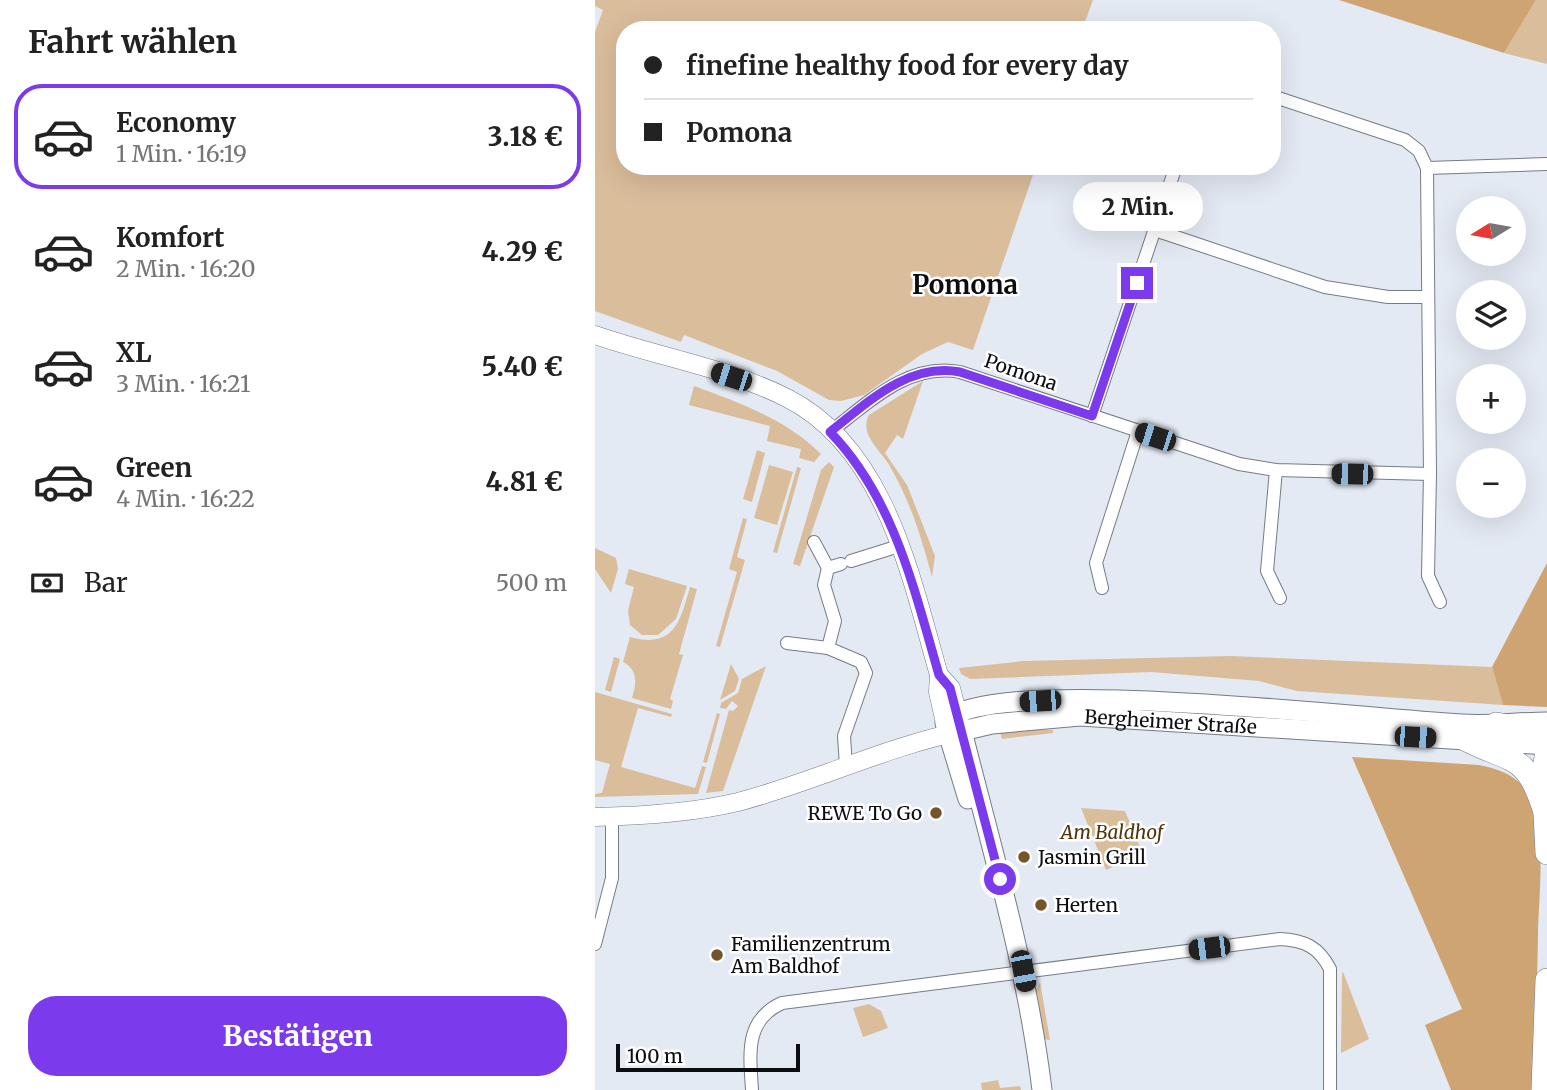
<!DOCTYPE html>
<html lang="de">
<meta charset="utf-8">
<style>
:root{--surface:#fff;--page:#f6f6f6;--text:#222;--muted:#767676;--line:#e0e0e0;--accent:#7c3aed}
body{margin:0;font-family:Merriweather,serif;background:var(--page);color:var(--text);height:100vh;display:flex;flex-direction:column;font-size:26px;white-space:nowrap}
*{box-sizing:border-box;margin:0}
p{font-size:23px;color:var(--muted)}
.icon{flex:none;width:38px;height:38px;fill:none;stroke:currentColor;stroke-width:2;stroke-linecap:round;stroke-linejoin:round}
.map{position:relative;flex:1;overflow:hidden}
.side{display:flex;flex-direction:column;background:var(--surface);width:595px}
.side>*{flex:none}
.hud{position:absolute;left:21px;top:21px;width:665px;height:154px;border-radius:28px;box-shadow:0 7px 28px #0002;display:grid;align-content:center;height:154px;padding:0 28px;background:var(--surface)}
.needle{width:46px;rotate:259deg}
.fabs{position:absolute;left:861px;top:196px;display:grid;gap:14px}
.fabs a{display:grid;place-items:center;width:70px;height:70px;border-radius:50%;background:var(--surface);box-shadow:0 7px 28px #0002;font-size:35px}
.scale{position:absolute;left:21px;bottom:18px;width:184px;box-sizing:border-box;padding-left:7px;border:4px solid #0c0d11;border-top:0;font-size:19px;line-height:24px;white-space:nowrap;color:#0c0d11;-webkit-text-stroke:5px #fff;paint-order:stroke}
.end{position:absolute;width:32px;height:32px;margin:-16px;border:9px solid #7c3aed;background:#fff;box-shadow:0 0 0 4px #fff}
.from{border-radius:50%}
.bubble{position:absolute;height:49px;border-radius:24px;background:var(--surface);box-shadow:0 7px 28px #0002;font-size:23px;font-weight:800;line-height:49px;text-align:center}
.car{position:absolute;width:21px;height:42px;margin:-21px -10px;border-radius:9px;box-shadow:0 0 5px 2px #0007;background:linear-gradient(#222 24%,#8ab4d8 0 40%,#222 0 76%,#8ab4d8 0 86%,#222 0)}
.hud b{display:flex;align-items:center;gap:24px;height:66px;font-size:26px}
.hud b+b{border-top:2px solid var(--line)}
.hud i{width:18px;height:18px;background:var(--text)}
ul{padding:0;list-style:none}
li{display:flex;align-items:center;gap:21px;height:105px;margin:0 14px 10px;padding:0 14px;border:4px solid transparent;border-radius:28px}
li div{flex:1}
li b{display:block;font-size:26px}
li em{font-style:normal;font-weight:800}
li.active{border-color:var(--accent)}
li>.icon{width:63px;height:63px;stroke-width:1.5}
h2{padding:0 28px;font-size:32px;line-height:84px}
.pay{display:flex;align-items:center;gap:18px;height:77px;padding:0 28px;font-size:26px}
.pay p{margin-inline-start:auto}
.action{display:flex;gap:14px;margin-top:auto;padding:14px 28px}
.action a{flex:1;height:80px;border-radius:28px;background:var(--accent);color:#fff;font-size:28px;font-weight:800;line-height:80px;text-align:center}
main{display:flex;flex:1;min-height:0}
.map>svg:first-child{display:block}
.green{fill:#dabd9b}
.forest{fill:#cea572}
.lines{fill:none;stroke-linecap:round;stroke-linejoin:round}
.street-casing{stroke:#767b84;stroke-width:14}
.secondary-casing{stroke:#767b84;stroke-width:19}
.primary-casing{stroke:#767b84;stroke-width:21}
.highway-casing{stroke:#767b84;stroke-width:24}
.street{stroke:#fff;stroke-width:12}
.secondary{stroke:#fff;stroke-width:18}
.primary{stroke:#fff;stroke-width:19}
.highway{stroke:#fff;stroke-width:23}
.route{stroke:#7c3aed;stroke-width:9}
.poi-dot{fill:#74542a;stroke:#fff;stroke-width:2.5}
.labels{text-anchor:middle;stroke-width:5;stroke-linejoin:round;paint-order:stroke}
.street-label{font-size:19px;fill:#0c0d11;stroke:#fff}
.poi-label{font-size:19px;fill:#0c0d11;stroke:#fff;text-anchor:start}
.park-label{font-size:19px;font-style:italic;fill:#50340a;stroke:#fff}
.district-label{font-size:26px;font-weight:bold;fill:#0c0d11;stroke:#fff}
</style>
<main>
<section class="side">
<h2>Fahrt wählen</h2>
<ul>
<li class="active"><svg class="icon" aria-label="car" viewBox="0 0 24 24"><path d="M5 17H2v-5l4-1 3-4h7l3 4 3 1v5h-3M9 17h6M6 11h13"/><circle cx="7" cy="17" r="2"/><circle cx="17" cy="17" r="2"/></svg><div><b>Economy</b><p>1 Min. · 16:19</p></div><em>3.18 €</em></li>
<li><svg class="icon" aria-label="car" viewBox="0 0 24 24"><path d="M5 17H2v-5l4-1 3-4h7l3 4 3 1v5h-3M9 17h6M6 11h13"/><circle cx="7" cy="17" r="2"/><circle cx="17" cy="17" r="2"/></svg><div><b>Komfort</b><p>2 Min. · 16:20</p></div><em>4.29 €</em></li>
<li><svg class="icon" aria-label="car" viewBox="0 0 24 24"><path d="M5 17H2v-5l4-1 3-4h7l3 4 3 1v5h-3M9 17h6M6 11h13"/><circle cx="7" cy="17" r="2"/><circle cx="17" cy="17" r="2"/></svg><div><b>XL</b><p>3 Min. · 16:21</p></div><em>5.40 €</em></li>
<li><svg class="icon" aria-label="car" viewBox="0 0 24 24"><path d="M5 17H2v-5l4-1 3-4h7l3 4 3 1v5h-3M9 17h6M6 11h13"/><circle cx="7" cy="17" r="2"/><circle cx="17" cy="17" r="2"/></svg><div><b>Green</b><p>4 Min. · 16:22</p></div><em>4.81 €</em></li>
</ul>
<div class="pay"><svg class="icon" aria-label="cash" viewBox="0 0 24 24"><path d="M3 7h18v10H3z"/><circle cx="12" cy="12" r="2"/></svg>Bar<p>500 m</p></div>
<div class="action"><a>Bestätigen</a></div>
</section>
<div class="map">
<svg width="952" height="1090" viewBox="0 0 952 1090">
<rect width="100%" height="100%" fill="#e4eaf4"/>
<g class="green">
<path d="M0,0H498L487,30H30V166H441L378,350L353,342L327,354L269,395L246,401L234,400L182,371L89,335L86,342L0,311V32L8,10L0,6Z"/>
<path d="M941,0H952V64L909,53Z"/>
<path d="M328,381L308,439L302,435L290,453L312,485L340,556L337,577C326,536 315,500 293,463C284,449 264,433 274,415Z"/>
<path d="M99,386C145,403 191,419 226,454L219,462L204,458L206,449L172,441L175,426L94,405Z"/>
<path d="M162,450L170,453L157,502L148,499Z"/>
<path d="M234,462L239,467L205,566L198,564L226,470Z"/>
<path d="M174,465L198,472L182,525L159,518Z"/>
<path d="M202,467L206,468L182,553L178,552Z"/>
<path d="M148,518L152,519L142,557L150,560L125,647L121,646L142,572L134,569Z"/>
<path d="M0,548L21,558L23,569L16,593L0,569Z"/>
<path d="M34,569L92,586L81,619L63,635H47L35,625L33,611L39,587L30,584Z"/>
<path d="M95,587L102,589L84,654L88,655L75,699L78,701L76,709L37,698C42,683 43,670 28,662L35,637C79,649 85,622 95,587Z"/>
<path d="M636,656L897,667L908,705L702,691L664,681L556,672L375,679L366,674L364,668L429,661Z"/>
<path d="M19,657L25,659L16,692L10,690Z"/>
<path d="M136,664L144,679L140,691L125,700Z"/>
<path d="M171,666L128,791L111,793L134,710L138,711L143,706L137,701L131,709L125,708L126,703L143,693L147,679Z"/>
<path d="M0,692L77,714L76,717L43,708L26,767L100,788L107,766L111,767L103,794L0,797V794L7,793L15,764L0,760Z"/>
<path d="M122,713L125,714L112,763L108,762Z"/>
<path d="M425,729L458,730V733L407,739L405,732Z"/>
<path d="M486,808L530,811L547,852L511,870Z"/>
<path d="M748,972L774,1039L746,1053L747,973Z"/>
<path d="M445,982L455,1040L448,1039L440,993Z"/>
<path d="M274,1004L286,1011L293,1028L268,1037L258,1008Z"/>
<path d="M403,1080L405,1088L425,1086L426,1090H387L386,1083Z"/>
</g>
<g class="forest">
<path d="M744,0H941L909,53Z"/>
<path d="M952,563V707L908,705L897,667Z"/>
<path d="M757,757L884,765C903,769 923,775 933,794C952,835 944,890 943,933C942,986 941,1038 940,1090H856L830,1025L867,1009Z"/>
</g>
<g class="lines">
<defs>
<g id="street">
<path d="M832,168L952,164"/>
<path d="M560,230L730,287L793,297H833"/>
<path d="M497,416L581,166"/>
<path d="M235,432C274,402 314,362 365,372L644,464L681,470L835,474L832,168L824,151L810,140L677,96"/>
<path d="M681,470L672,571L685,598"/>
<path d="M835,474L833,576L845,602"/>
<path d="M219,542L233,568"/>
<path d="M256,561L304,546"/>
<path d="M507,588L501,563L543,431"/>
<path d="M192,643L233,648L240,621L229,585L233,568L246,564"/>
<path d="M233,648L266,662L271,673L249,736L251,766"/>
<path d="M0,944L17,878V816"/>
<path d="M157,1090C155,1055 149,1020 187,1003L685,939C709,940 724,947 735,969V1090"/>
</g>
<g id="secondary">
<path d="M0,335C63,357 133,368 192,398C291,448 316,578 344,675L343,692L350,723"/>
<path d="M0,817C48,816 97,813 143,802C219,782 290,747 367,731L356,688L344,675"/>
</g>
<g id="primary">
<path d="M373,799L350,723C385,671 791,721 867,724C896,726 924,722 952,722"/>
<path id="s1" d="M447,1090C432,967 397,850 367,731L397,724L485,716L952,745"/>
</g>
<g id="highway">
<path d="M901,724L931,729L952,739"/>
<path d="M870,739C916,763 931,752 949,809"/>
<path d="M952,752L948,774L952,853"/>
<path d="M948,1090L952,980"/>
</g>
</defs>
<use href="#street" class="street-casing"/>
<use href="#secondary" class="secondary-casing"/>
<use href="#primary" class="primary-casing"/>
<use href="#highway" class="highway-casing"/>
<use href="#street" class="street"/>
<use href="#secondary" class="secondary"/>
<use href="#primary" class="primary"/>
<use href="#highway" class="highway"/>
</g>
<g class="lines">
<path class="route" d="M405,879L355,688L344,675C319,589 299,498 235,432C273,402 314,362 365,372L497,416L542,283"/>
</g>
<g class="poi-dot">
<circle cx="341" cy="813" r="7"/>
<circle cx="429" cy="857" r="7"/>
<circle cx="446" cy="905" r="7"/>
<circle cx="122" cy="955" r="7"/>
</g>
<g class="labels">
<g class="street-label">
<text transform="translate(426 372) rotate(19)" y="7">Pomona</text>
<text dy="7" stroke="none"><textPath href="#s1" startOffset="578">Bergheimer Straße</textPath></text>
</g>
<g class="poi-label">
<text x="327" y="820" text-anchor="end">REWE To Go</text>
<text x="443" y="864">Jasmin Grill</text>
<text x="460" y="912">Herten</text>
<text x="136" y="951">Familienzentrum<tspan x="136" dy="22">Am Baldhof</tspan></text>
</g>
<g class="park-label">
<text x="517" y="839">Am Baldhof</text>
</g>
<g class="district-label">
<text x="370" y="294">Pomona</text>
</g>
</g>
</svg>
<div class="fabs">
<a><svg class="needle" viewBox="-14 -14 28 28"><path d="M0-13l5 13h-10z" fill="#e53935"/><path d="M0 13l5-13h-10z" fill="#767676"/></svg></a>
<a><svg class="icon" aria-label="layers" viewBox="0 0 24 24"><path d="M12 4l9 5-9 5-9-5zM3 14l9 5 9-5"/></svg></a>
<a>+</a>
<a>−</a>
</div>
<div class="scale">100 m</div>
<i class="end from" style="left:405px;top:879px"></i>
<i class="end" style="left:542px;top:283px"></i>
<div class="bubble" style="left:478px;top:182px;width:130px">2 Min.</div>
<i class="car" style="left:136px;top:377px;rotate:288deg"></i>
<i class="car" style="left:560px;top:437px;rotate:288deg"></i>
<i class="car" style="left:757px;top:474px;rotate:271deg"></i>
<i class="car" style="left:445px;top:701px;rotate:266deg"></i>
<i class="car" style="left:820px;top:737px;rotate:93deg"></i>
<i class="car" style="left:614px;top:948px;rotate:263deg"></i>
<i class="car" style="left:428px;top:971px;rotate:169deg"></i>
<div class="hud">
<b><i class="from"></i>finefine healthy food for every day</b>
<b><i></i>Pomona</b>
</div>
</div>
</main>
